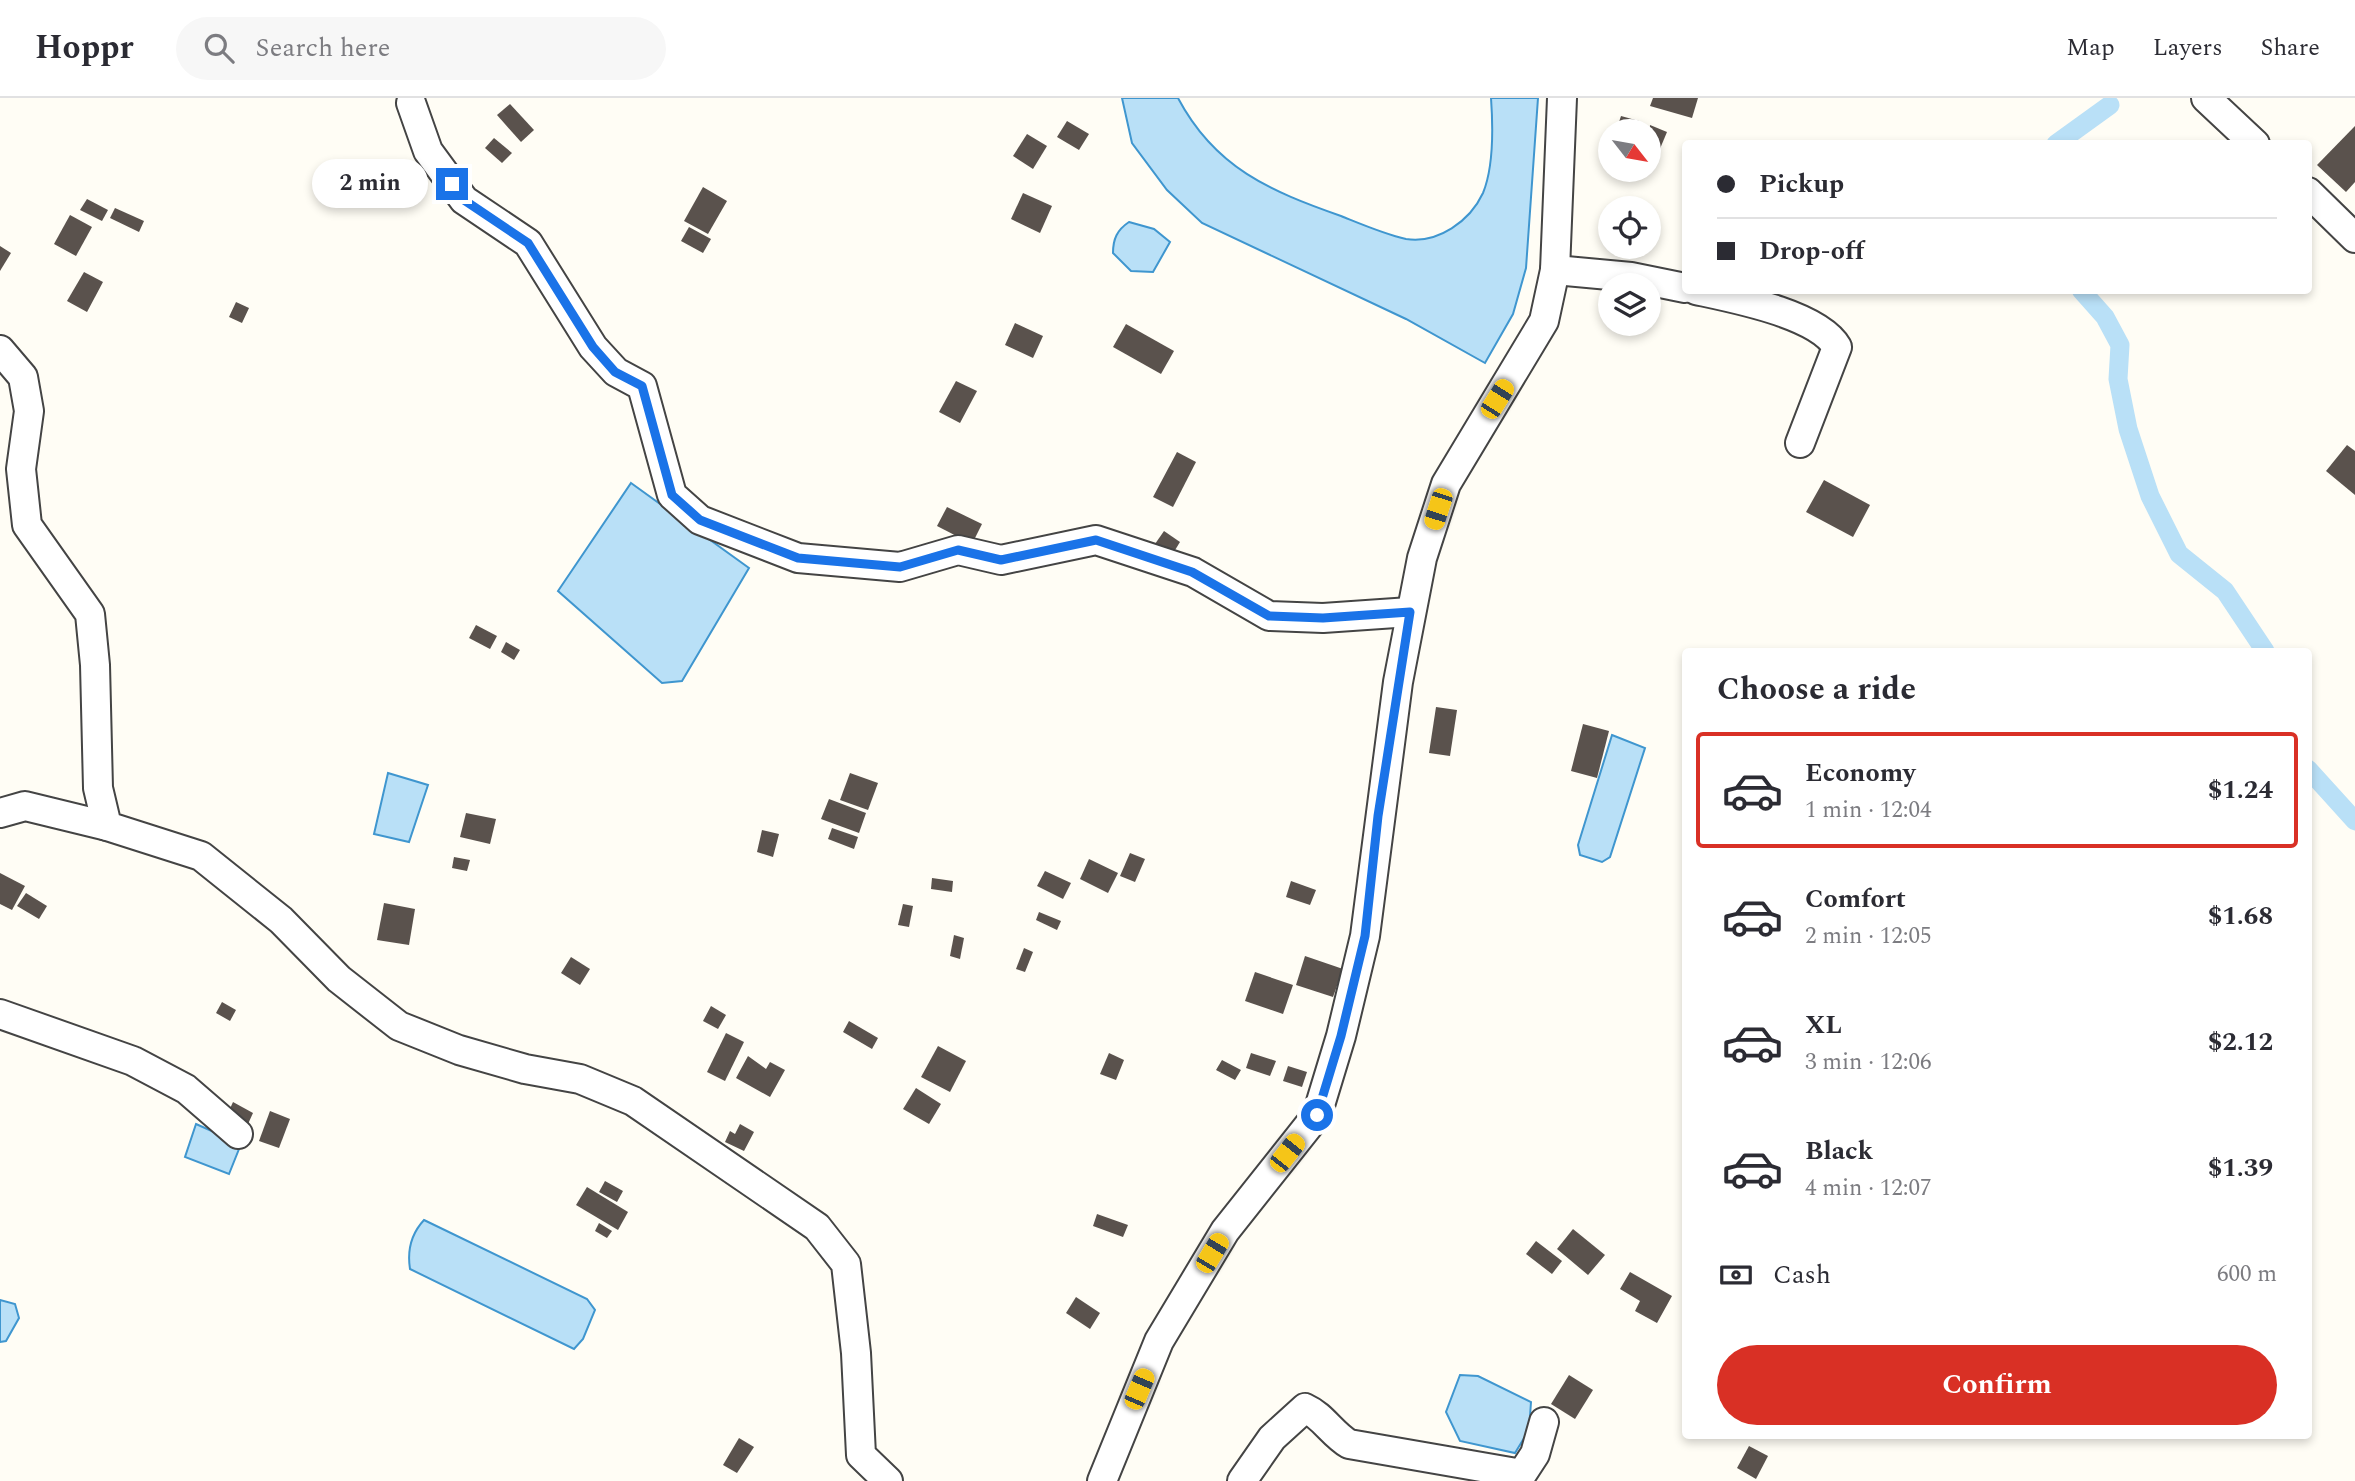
<!DOCTYPE html>
<meta charset="utf-8">
<style>
:root{--surface:#fff;--page:#f7f7f7;--text:#2b2b33;--muted:#7c7c81;--line:#e1e1e2;--accent:#d93025}
body{margin:0;font-family:Spectral,serif;background:var(--page);color:var(--text);height:100vh;display:flex;flex-direction:column;font-size:26px;white-space:nowrap}
*{box-sizing:border-box;margin:0}
p{font-size:23px;color:var(--muted)}
.icon{flex:none;width:38px;height:38px;fill:none;stroke:currentColor;stroke-width:2;stroke-linecap:round;stroke-linejoin:round}
.map{position:relative;flex:1;overflow:hidden}
.sheet{position:absolute;left:1682px;top:550px;width:630px;height:791px;display:flex;flex-direction:column;background:var(--surface);border-radius:7px;box-shadow:0 4px 10px #0003}
.sheet>*{flex:none}
.guide{position:absolute;left:1682px;top:42px;width:630px;height:154px;border-radius:7px;box-shadow:0 4px 10px #0003;display:grid;align-content:center;height:154px;padding:0 35px;background:var(--surface)}
.needle{width:46px;rotate:121deg}
.tools{position:absolute;left:1598px;top:21px;display:grid;gap:14px}
.tools a{display:grid;place-items:center;width:63px;height:63px;border-radius:50%;background:var(--surface);box-shadow:0 4px 10px #0003;font-size:35px}
.end{position:absolute;width:32px;height:32px;margin:-16px;border:9px solid #1a73e8;background:#fff;box-shadow:0 0 0 4px #fff}
.from{border-radius:50%}
.bubble{position:absolute;height:49px;border-radius:24px;background:var(--surface);box-shadow:0 4px 10px #0003;font-size:23px;font-weight:700;line-height:49px;text-align:center}
.car{position:absolute;width:21px;height:42px;margin:-21px -10px;border-radius:9px;box-shadow:0 0 5px 2px #0007;background:linear-gradient(#f5c518 24%,#345 0 40%,#f5c518 0 76%,#345 0 86%,#f5c518 0)}
.guide b{display:flex;align-items:center;gap:24px;height:66px;font-size:26px}
.guide b+b{border-top:2px solid var(--line)}
.guide i{width:18px;height:18px;background:var(--text)}
ul{padding:0;list-style:none}
li{display:flex;align-items:center;gap:21px;height:116px;margin:0 14px 10px;padding:0 21px;border:4px solid transparent;border-radius:7px}
li div{flex:1}
li b{display:block;font-size:26px}
li em{font-style:normal;font-weight:700}
li.active{border-color:var(--accent)}
li>.icon{width:63px;height:63px;stroke-width:1.5}
h2{padding:0 35px;font-size:32px;line-height:84px}
.pay{display:flex;align-items:center;gap:18px;height:77px;padding:0 35px;font-size:26px}
.pay p{margin-inline-start:auto}
.cta{display:flex;gap:14px;margin-top:auto;padding:14px 35px}
.cta a{flex:1;height:80px;border-radius:42px;background:var(--accent);color:#fff;font-size:28px;font-weight:700;line-height:80px;text-align:center}
header{display:flex;align-items:center;gap:42px;box-sizing:border-box;height:98px;padding:0 35px;background:var(--surface);border-bottom:2px solid var(--line)}
header strong{font-size:33px}
nav{display:flex;gap:38px;margin-inline-start:auto;font-size:24px}
.search{width:490px;height:63px;background:var(--page);display:flex;align-items:center;gap:18px;box-sizing:border-box;padding:0 24px;border-radius:38px;color:var(--muted);font-size:26px}
.map>svg:first-child{display:block}
.water{fill:#b9e0f7;stroke:#3f96cf;stroke-width:2}
.lines{fill:none;stroke-linecap:round;stroke-linejoin:round}
.canal{stroke:#b9e0f7;stroke-width:19}
.building{fill:#5a524d}
.minor-casing{stroke:#444;stroke-width:32}
.minor{stroke:#fff;stroke-width:28}
.route{stroke:#1a73e8;stroke-width:9}
</style>
<header>
<strong>Hoppr</strong>
<div class="search"><svg class="icon" aria-label="search" viewBox="0 0 24 24"><circle cx="10" cy="10" r="6"/><path d="M15 15l6 6"/></svg>Search here</div>
<nav><a>Map</a><a>Layers</a><a>Share</a></nav>
</header>
<div class="map">
<svg width="2355" height="1383" viewBox="0 0 2355 1383">
<rect width="100%" height="100%" fill="#fffdf5"/>
<g class="water">
<path d="M1122,0H1178C1215,70 1270,93 1341,118C1361,126 1384,136 1406,141C1438,146 1470,123 1483,95C1494,68 1493,28 1491,0H1538L1526,170L1513,216L1485,265L1406,221L1202,125L1167,92L1132,45Z"/>
<path d="M1129,124L1154,131L1170,144L1153,174L1131,173L1113,155C1113,141 1117,132 1129,124Z"/>
<path d="M631,385L749,470L682,583L662,585L558,493Z"/>
<path d="M1612,637L1645,650L1610,759L1602,764L1580,757L1578,747Z"/>
<path d="M388,675L428,687L409,744L374,736Z"/>
<path d="M196,1026L241,1046L229,1076L185,1059Z"/>
<path d="M424,1122L587,1201L595,1212L583,1241L574,1251L410,1171C407,1152 411,1136 424,1122Z"/>
<path d="M0,1202L15,1206L19,1220L6,1243L0,1244Z"/>
<path d="M1460,1277L1478,1278L1531,1304L1529,1332L1515,1355L1460,1343L1446,1314Z"/>
</g>
<g class="lines">
<g class="canal">
<path d="M2056,46L2110,7"/>
<path d="M2081,192L2105,219L2120,247L2118,281L2128,331L2150,398L2179,456L2225,493L2265,553"/>
<path d="M2308,671L2355,723"/>
</g>
</g>
<g class="building">
<path d="M1653,0H1698L1692,20L1650,8Z"/>
<path d="M510,6L534,32L521,44L497,17Z"/>
<path d="M1621,18L1639,23L1637,33H1616Z"/>
<path d="M1067,23L1089,36L1079,52L1057,39Z"/>
<path d="M1650,27L1667,34L1654,65L1648,63Z"/>
<path d="M2355,28V84L2346,94L2317,67Z"/>
<path d="M1027,36L1047,48L1033,71L1013,58Z"/>
<path d="M494,40L512,55L502,65L485,50Z"/>
<path d="M703,89L727,103L708,136L684,123Z"/>
<path d="M1023,95L1052,108L1040,135L1011,121Z"/>
<path d="M87,101L108,112L102,123L80,112Z"/>
<path d="M115,110L144,123L139,134L110,120Z"/>
<path d="M70,117L92,129L76,158L54,146Z"/>
<path d="M689,129L711,141L703,155L681,143Z"/>
<path d="M0,148L11,155L0,173Z"/>
<path d="M84,174L103,184L87,214L67,203Z"/>
<path d="M236,204L249,210L242,225L229,219Z"/>
<path d="M1015,225L1043,238L1033,260L1005,247Z"/>
<path d="M1126,226L1174,253L1161,276L1113,249Z"/>
<path d="M956,283L977,293L960,325L939,314Z"/>
<path d="M2347,347L2355,353V397L2326,373Z"/>
<path d="M1177,354L1196,364L1173,409L1153,399Z"/>
<path d="M1824,382L1870,407L1853,439L1806,414Z"/>
<path d="M947,409L982,426L972,446L937,428Z"/>
<path d="M1164,433L1180,444L1172,457L1155,446Z"/>
<path d="M476,527L497,538L490,551L469,540Z"/>
<path d="M506,544L520,552L514,562L501,554Z"/>
<path d="M1436,609L1457,612L1450,658L1429,655Z"/>
<path d="M1583,626L1609,633L1597,680L1571,673Z"/>
<path d="M850,675L878,685L868,712L840,702Z"/>
<path d="M829,701L866,715L859,735L821,721Z"/>
<path d="M466,715L496,721L490,746L460,739Z"/>
<path d="M832,730L858,739L854,751L828,741Z"/>
<path d="M762,732L779,736L773,759L757,754Z"/>
<path d="M1130,755L1145,761L1135,784L1120,778Z"/>
<path d="M454,759L470,762L467,773L452,770Z"/>
<path d="M1089,761L1118,775L1108,795L1080,781Z"/>
<path d="M1045,773L1071,785L1063,801L1037,788Z"/>
<path d="M0,775L25,788L12,812L0,806Z"/>
<path d="M932,780L953,783L952,794L931,791Z"/>
<path d="M1291,783L1316,792L1310,807L1286,799Z"/>
<path d="M26,795L47,808L39,821L17,808Z"/>
<path d="M384,805L415,811L409,847L377,842Z"/>
<path d="M903,806L913,808L909,829L898,827Z"/>
<path d="M1039,814L1061,823L1057,832L1036,822Z"/>
<path d="M954,837L964,840L960,861L950,858Z"/>
<path d="M1024,850L1033,854L1025,874L1016,871Z"/>
<path d="M1305,858L1343,871L1333,899L1296,887Z"/>
<path d="M571,859L590,871L580,887L561,875Z"/>
<path d="M1255,874L1293,887L1283,916L1245,903Z"/>
<path d="M222,904L236,912L230,923L216,915Z"/>
<path d="M711,908L726,917L718,931L703,923Z"/>
<path d="M849,923L878,940L872,951L843,934Z"/>
<path d="M726,935L744,944L725,983L707,974Z"/>
<path d="M938,948L966,963L950,994L921,979Z"/>
<path d="M1109,955L1124,962L1116,982L1100,976Z"/>
<path d="M1251,955L1276,963L1270,978L1246,970Z"/>
<path d="M748,958L766,971L770,964L785,972L770,999L736,980Z"/>
<path d="M1222,962L1241,972L1235,982L1216,972Z"/>
<path d="M1288,968L1307,974L1302,989L1283,983Z"/>
<path d="M916,990L941,1006L929,1026L903,1011Z"/>
<path d="M233,1004L253,1015L248,1026L228,1015Z"/>
<path d="M270,1013L290,1021L279,1050L259,1043Z"/>
<path d="M740,1026L754,1034L744,1053L725,1044L730,1033L735,1036Z"/>
<path d="M605,1083L623,1093L617,1104L599,1094Z"/>
<path d="M587,1089L628,1114L618,1132L576,1107Z"/>
<path d="M1097,1116L1128,1127L1123,1139L1093,1128Z"/>
<path d="M599,1125L612,1133L607,1140L595,1133Z"/>
<path d="M1573,1131L1605,1157L1588,1177L1557,1151Z"/>
<path d="M1536,1143L1562,1163L1552,1176L1526,1156Z"/>
<path d="M1630,1174L1672,1198L1657,1225L1635,1213L1640,1203L1620,1191Z"/>
<path d="M1076,1199L1100,1215L1090,1231L1066,1215Z"/>
<path d="M1569,1277L1593,1292L1575,1321L1551,1306Z"/>
<path d="M739,1340L754,1349L737,1375L723,1367Z"/>
<path d="M1749,1348L1768,1358L1756,1381L1737,1370Z"/>
</g>
<g class="lines">
<defs>
<g id="minor">
<path d="M2206,0L2255,46"/>
<path d="M411,5L428,53L464,102L528,145L593,249L616,274L642,288L672,397L700,422L798,460L900,469L958,452L1001,462L1096,442L1193,474L1269,518L1323,520L1410,514"/>
<path d="M2308,94L2355,140"/>
<path d="M1555,172L1631,179L1685,190"/>
<path d="M1696,192C1733,200 1818,216 1837,249L1800,345"/>
<path d="M0,252L23,279L29,313L21,371L27,427L90,516L95,567L98,690L107,728L201,758L281,822L339,881L399,928L459,952L525,971L580,981L633,1003L817,1129L846,1166L856,1255L861,1357L888,1383"/>
<path d="M0,715L25,708L107,728"/>
<path d="M0,916L133,963L186,991L238,1036"/>
<path d="M1102,1383L1159,1243L1225,1133L1317,1017L1341,938L1365,838L1398,584L1422,460L1446,386L1544,223L1555,172L1562,0"/>
<path d="M1242,1383L1272,1340L1305,1310C1323,1318 1332,1336 1349,1346L1522,1376L1535,1356L1544,1324"/>
</g>
</defs>
<use href="#minor" class="minor-casing"/>
<use href="#minor" class="minor"/>
</g>
<g class="lines">
<path class="route" d="M452,86L464,102L528,145L593,249L615,274L642,288L672,397L700,422L798,460L900,469L958,452L1001,462L1096,442L1192,474L1269,518L1323,520L1410,514L1378,718L1365,838L1341,938L1317,1017"/>
</g>
</svg>
<div class="tools">
<a><svg class="needle" viewBox="-14 -14 28 28"><path d="M0-13l5 13h-10z" fill="#e53935"/><path d="M0 13l5-13h-10z" fill="#7c7c81"/></svg></a>
<a><svg class="icon" aria-label="locate" viewBox="0 0 24 24"><circle cx="12" cy="12" r="6"/><path d="M12 2v4M12 18v4M2 12h4M18 12h4"/></svg></a>
<a><svg class="icon" aria-label="layers" viewBox="0 0 24 24"><path d="M12 4l9 5-9 5-9-5zM3 14l9 5 9-5"/></svg></a>
</div>
<i class="end from" style="left:1317px;top:1017px"></i>
<i class="end" style="left:452px;top:86px"></i>
<div class="bubble" style="left:312px;top:61px;width:116px">2 min</div>
<i class="car" style="left:1497px;top:301px;rotate:32deg"></i>
<i class="car" style="left:1438px;top:411px;rotate:198deg"></i>
<i class="car" style="left:1287px;top:1055px;rotate:38deg"></i>
<i class="car" style="left:1212px;top:1155px;rotate:31deg"></i>
<i class="car" style="left:1139px;top:1291px;rotate:23deg"></i>
<div class="guide">
<b><i class="from"></i>Pickup</b>
<b><i></i>Drop-off</b>
</div>
<section class="sheet">
<h2>Choose a ride</h2>
<ul>
<li class="active"><svg class="icon" aria-label="car" viewBox="0 0 24 24"><path d="M5 17H2v-5l4-1 3-4h7l3 4 3 1v5h-3M9 17h6M6 11h13"/><circle cx="7" cy="17" r="2"/><circle cx="17" cy="17" r="2"/></svg><div><b>Economy</b><p>1 min · 12:04</p></div><em>$1.24</em></li>
<li><svg class="icon" aria-label="car" viewBox="0 0 24 24"><path d="M5 17H2v-5l4-1 3-4h7l3 4 3 1v5h-3M9 17h6M6 11h13"/><circle cx="7" cy="17" r="2"/><circle cx="17" cy="17" r="2"/></svg><div><b>Comfort</b><p>2 min · 12:05</p></div><em>$1.68</em></li>
<li><svg class="icon" aria-label="car" viewBox="0 0 24 24"><path d="M5 17H2v-5l4-1 3-4h7l3 4 3 1v5h-3M9 17h6M6 11h13"/><circle cx="7" cy="17" r="2"/><circle cx="17" cy="17" r="2"/></svg><div><b>XL</b><p>3 min · 12:06</p></div><em>$2.12</em></li>
<li><svg class="icon" aria-label="car" viewBox="0 0 24 24"><path d="M5 17H2v-5l4-1 3-4h7l3 4 3 1v5h-3M9 17h6M6 11h13"/><circle cx="7" cy="17" r="2"/><circle cx="17" cy="17" r="2"/></svg><div><b>Black</b><p>4 min · 12:07</p></div><em>$1.39</em></li>
</ul>
<div class="pay"><svg class="icon" aria-label="cash" viewBox="0 0 24 24"><path d="M3 7h18v10H3z"/><circle cx="12" cy="12" r="2"/></svg>Cash<p>600 m</p></div>
<div class="cta"><a>Confirm</a></div>
</section>
</div>
